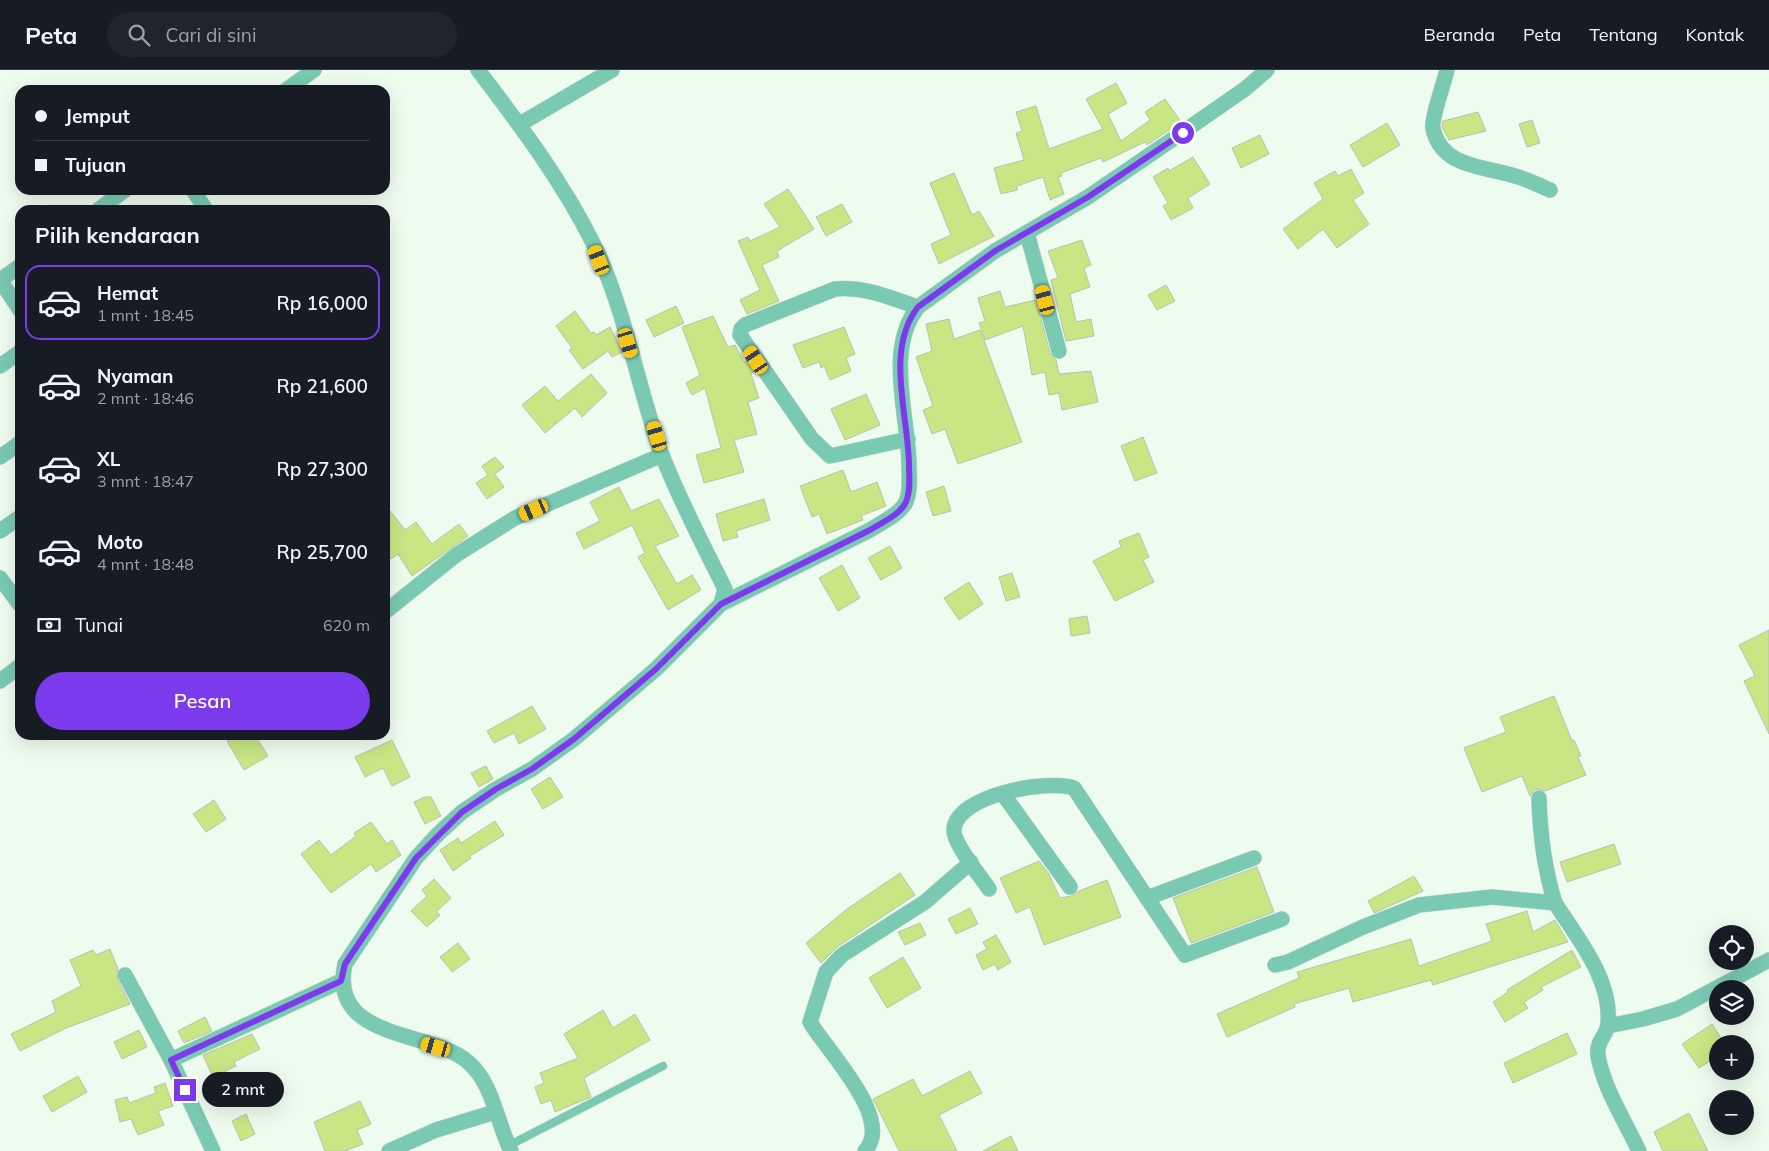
<!DOCTYPE html>
<html lang="id">
<meta charset="utf-8">
<style>
:root{--surface:#171b24;--page:#20242c;--text:#f1f3f6;--muted:#9ea1a6;--line:#363941;--accent:#7c3aed}
body{margin:0;font-family:Mulish,sans-serif;background:var(--page);color:var(--text);height:100vh;display:flex;flex-direction:column;font-size:19px;white-space:nowrap}
*{box-sizing:border-box;margin:0}
p{font-size:16px;color:var(--muted)}
.icon{flex:none;width:28px;height:28px;fill:none;stroke:currentColor;stroke-width:2;stroke-linecap:round;stroke-linejoin:round}
.map{position:relative;flex:1;overflow:hidden}
.drawer{position:absolute;left:15px;top:135px;width:375px;height:535px;display:flex;flex-direction:column;background:var(--surface);border-radius:15px;box-shadow:0 5px 20px #0002}
.drawer>*{flex:none}
.top-card{position:absolute;left:15px;top:15px;width:375px;height:110px;border-radius:15px;box-shadow:0 5px 20px #0002;display:grid;align-content:center;height:110px;padding:0 20px;background:var(--surface)}
.buttons{position:absolute;left:1709px;top:855px;display:grid;gap:10px}
.buttons a{display:grid;place-items:center;width:45px;height:45px;border-radius:50%;background:var(--surface);box-shadow:0 5px 20px #0002;font-size:25px}
.end{position:absolute;width:22px;height:22px;margin:-11px;border:6px solid #7c3aed;background:#fff;box-shadow:0 0 0 2px #fff}
.from{border-radius:50%}
.bubble{position:absolute;height:35px;border-radius:18px;background:var(--surface);box-shadow:0 5px 20px #0002;font-size:16px;font-weight:600;line-height:35px;text-align:center}
.car{position:absolute;width:15px;height:30px;margin:-15px -8px;border-radius:6px;box-shadow:0 0 4px 1px #0007;background:linear-gradient(#f5c518 24%,#345 0 40%,#f5c518 0 76%,#345 0 86%,#f5c518 0)}
.top-card b{display:flex;align-items:center;gap:18px;height:48px;font-size:19px}
.top-card b+b{border-top:1px solid var(--line)}
.top-card i{width:12px;height:12px;background:var(--text)}
ul{padding:0;list-style:none}
li{display:flex;align-items:center;gap:15px;height:75px;margin:0 10px 8px;padding:0 10px;border:2px solid transparent;border-radius:15px}
li div{flex:1}
li b{display:block;font-size:19px}
li em{font-style:normal;font-weight:600}
li.selected{border-color:var(--accent)}
li>.icon{width:45px;height:45px;stroke-width:1.5}
h2{padding:0 20px;font-size:22px;line-height:60px}
.pay{display:flex;align-items:center;gap:12px;height:55px;padding:0 20px;font-size:19px}
.pay p{margin-inline-start:auto}
.primary-button{display:flex;gap:10px;margin-top:auto;padding:10px 20px}
.primary-button a{flex:1;height:58px;border-radius:30px;background:var(--accent);color:#fff;font-size:20px;font-weight:600;line-height:58px;text-align:center}
header{display:flex;align-items:center;gap:30px;box-sizing:border-box;height:70px;padding:0 25px;background:var(--surface);border-bottom:1px solid var(--line)}
header strong{font-size:24px}
nav{display:flex;gap:28px;margin-inline-start:auto;font-size:18px}
.search{width:350px;height:45px;background:var(--page);display:flex;align-items:center;gap:12px;box-sizing:border-box;padding:0 18px;border-radius:28px;color:var(--muted);font-size:19px}
.map>svg:first-child{display:block}
.building{fill:#c8e684;stroke:#bac0b0}
.lines{fill:none;stroke-linecap:round;stroke-linejoin:round}
.service-casing{stroke:#c9d6cb;stroke-width:9}
.minor-casing{stroke:#c9d6cb;stroke-width:16}
.tertiary-casing{stroke:#c9d6cb;stroke-width:16}
.service{stroke:#7ac9b2;stroke-width:8}
.minor{stroke:#7ac9b2;stroke-width:15}
.tertiary{stroke:#7ac9b2;stroke-width:15}
.route{stroke:#7c3aed;stroke-width:6}
</style>
<header>
<strong>Peta</strong>
<div class="search"><svg class="icon" aria-label="search" viewBox="0 0 24 24"><circle cx="10" cy="10" r="6"/><path d="M15 15l6 6"/></svg>Cari di sini</div>
<nav><a>Beranda</a><a>Peta</a><a>Tentang</a><a>Kontak</a></nav>
</header>
<div class="map">
<svg width="1769" height="1081" viewBox="0 0 1769 1081">
<rect width="100%" height="100%" fill="#edfcef"/>
<g class="building">
<path d="M1116,13L1127,33L1108,44L1121,71L1150,50L1145,42L1165,29L1181,52L1147,75L1145,72L1103,92L1101,88L1061,103L1062,106L1058,107L1064,124L1050,130L1043,107L1017,116V120L1001,124L994,98L1024,90L1016,63L1022,61L1016,42L1036,36L1049,79L1103,59L1086,29Z"/>
<path d="M1478,42L1486,61L1449,70L1442,57L1443,51Z"/>
<path d="M1532,50L1540,73L1527,77L1519,54Z"/>
<path d="M1387,53L1400,75L1363,97L1350,75Z"/>
<path d="M1260,65L1269,84L1241,98L1232,78Z"/>
<path d="M1193,87L1210,114L1188,128L1193,138L1171,150L1163,136L1168,133L1153,107L1168,98L1169,101Z"/>
<path d="M1351,99L1364,123L1353,130L1369,154L1337,178L1323,159L1298,179L1283,159L1323,129L1314,113L1335,101L1338,106Z"/>
<path d="M954,103L972,145L979,141L994,166L939,194L931,174L951,165L930,113Z"/>
<path d="M788,119L814,159L777,181L779,187L762,195L779,231L747,244L740,230L760,220L738,171L748,167L750,171L780,157L764,134Z"/>
<path d="M842,134L852,152L826,166L816,147Z"/>
<path d="M1082,170L1091,195L1084,198L1090,217L1070,224L1076,252L1091,249L1094,266L1066,271L1051,210L1058,208L1048,181Z"/>
<path d="M1166,215L1175,231L1157,240L1148,225Z"/>
<path d="M1000,221L1005,237L1036,230L1050,283L1056,290L1059,304L1091,301L1098,332L1062,340L1059,323L1049,325L1045,302L1032,305L1023,256L985,270L979,253L985,251L978,228Z"/>
<path d="M676,236L684,253L654,267L646,250Z"/>
<path d="M575,241L591,263L594,262L596,265L610,257L622,282L612,287L608,281L583,299L569,280L572,278L556,256Z"/>
<path d="M713,246L728,277L735,275L744,292L747,291L754,301L751,304L759,328L748,332L757,364L734,370L744,402L704,413L696,385L721,378L705,318L692,325L686,313L700,305L682,257Z"/>
<path d="M949,249L954,269L980,260L1022,372L958,394L945,359L932,364L923,340L933,336L916,287L932,281L926,254Z"/>
<path d="M844,257L855,284L846,288L851,301L830,310L824,296L821,298L819,292L803,298L793,275Z"/>
<path d="M591,304L607,323L582,347L575,338L545,363L522,335L545,316L558,331Z"/>
<path d="M866,324L880,355L845,370L831,339Z"/>
<path d="M1143,367L1157,403L1135,411L1121,376Z"/>
<path d="M495,387L504,397L495,404L504,417L487,429L476,413L488,405L482,396Z"/>
<path d="M843,400L851,422L877,412L886,436L861,446L863,450L827,464L819,444L812,447L800,416Z"/>
<path d="M944,416L951,441L933,446L926,422Z"/>
<path d="M619,417L631,441L659,429L679,466L655,476L677,514L692,505L701,520L668,540L638,487L645,483L632,455L584,479L576,463L600,451L590,432Z"/>
<path d="M764,429L770,450L736,461L738,467L723,471L716,444Z"/>
<path d="M385,434L405,460L416,452L432,474L459,454L468,466L412,506L398,484L391,489L385,480Z"/>
<path d="M1139,463L1149,487L1143,490L1154,512L1115,531L1093,491L1121,477L1119,471Z"/>
<path d="M890,476L902,498L881,510L868,488Z"/>
<path d="M842,495L860,528L838,541L819,508Z"/>
<path d="M1012,503L1020,527L1006,531L999,507Z"/>
<path d="M969,512L983,534L959,550L944,528Z"/>
<path d="M1087,546L1090,563L1071,566L1069,549Z"/>
<path d="M1769,560V664L1744,611L1755,606L1739,575Z"/>
<path d="M1554,626L1572,671L1574,670L1581,686L1578,687L1586,705L1545,721L1539,719L1534,720L1530,726L1522,706L1482,722L1464,678L1506,662L1500,647Z"/>
<path d="M532,636L546,659L519,674L514,663L494,673L487,661Z"/>
<path d="M237,665H255L268,686L244,700L227,671Z"/>
<path d="M392,670L410,707L392,716L383,698L365,707L355,687Z"/>
<path d="M486,696L493,709L479,717L471,703Z"/>
<path d="M550,707L563,727L543,739L531,719Z"/>
<path d="M425,727H431L441,746L425,754L414,732Z"/>
<path d="M214,730L226,749L206,762L193,744Z"/>
<path d="M495,751L504,765L470,786L471,788L453,801L440,780L458,768L461,773Z"/>
<path d="M371,752L387,774L392,770L401,785L376,802L371,794L331,823L301,784L319,770L331,785L356,766L354,763Z"/>
<path d="M1614,774L1621,794L1567,812L1560,792Z"/>
<path d="M1039,791L1049,804L1060,828L1071,826L1079,821L1107,810L1121,847L1044,875L1030,837L1016,843L1000,808Z"/>
<path d="M1257,797L1274,842L1191,873L1173,828Z"/>
<path d="M900,803L915,825L837,877L821,893L806,873L847,839Z"/>
<path d="M1414,806L1423,821L1374,843L1368,831Z"/>
<path d="M434,809L451,828L436,842L440,845L427,857L411,841L427,826L422,820Z"/>
<path d="M970,838L978,854L956,864L948,849Z"/>
<path d="M1527,841L1533,862L1555,850L1568,872L1433,915L1431,910L1353,932L1349,918L1294,934L1295,937L1227,967L1217,944L1299,908L1297,902L1411,869L1419,896L1492,871L1486,854Z"/>
<path d="M920,853L926,865L905,875L898,862Z"/>
<path d="M996,865L1011,892L998,900L995,894L983,900L976,885L987,879L983,872Z"/>
<path d="M458,873L470,889L452,902L440,887Z"/>
<path d="M110,879L118,899L117,909L130,934L64,959L20,981L11,964L56,942L52,931L81,916L70,890L93,880L96,885Z"/>
<path d="M1572,880L1581,897L1541,917L1543,920L1524,932L1528,938L1505,952L1493,932L1508,922L1507,920Z"/>
<path d="M903,887L921,918L887,938L869,908Z"/>
<path d="M603,940L613,958L635,944L650,970L584,1008L591,1027L555,1042L551,1030L541,1034L535,1017L544,1013L540,1003L578,988L564,964Z"/>
<path d="M205,947L212,961L184,973L178,961Z"/>
<path d="M1712,954L1725,974H1718V986L1699,998L1682,974Z"/>
<path d="M139,960L147,977L122,989L114,972Z"/>
<path d="M1567,963L1577,984L1513,1013L1504,993Z"/>
<path d="M252,964L260,979L234,992L236,996L213,1007L203,985Z"/>
<path d="M970,1001L982,1023L939,1045L957,1081H899L873,1029L913,1009L922,1026Z"/>
<path d="M78,1006L87,1022L52,1042L43,1026Z"/>
<path d="M165,1013L173,1036L158,1041L164,1055L138,1065L131,1049L120,1052L115,1030L127,1027L129,1033L156,1023L154,1017Z"/>
<path d="M360,1031L371,1054L357,1060L363,1074L345,1081H325L314,1052Z"/>
<path d="M1689,1043L1708,1081H1663L1654,1062Z"/>
<path d="M246,1044L255,1064L241,1071L232,1051Z"/>
<path d="M1011,1066L1018,1081H983Z"/>
</g>
<g class="lines">
<defs>
<path id="service" d="M508,1076L663,996"/>
<g id="minor">
<path d="M1447,0C1444,13 1431,49 1433,59C1442,98 1484,96 1515,106C1527,109 1538,115 1550,120"/>
<path d="M286,20L314,0"/>
<path d="M520,54L612,0"/>
<path d="M193,120L206,140"/>
<path d="M98,140L125,120"/>
<path d="M1027,163L1059,281"/>
<path d="M0,210L20,240"/>
<path d="M0,210L20,196"/>
<path d="M0,296L20,282"/>
<path d="M908,369L830,386L812,369L740,265L741,259L745,255L835,219C865,216 890,228 918,237"/>
<path d="M0,387L20,373"/>
<path d="M0,461L20,447"/>
<path d="M0,508L20,535"/>
<path d="M385,542L456,485L515,448L662,385"/>
<path d="M0,611L20,596"/>
<path d="M1003,724L1070,817"/>
<path d="M1539,728C1540,765 1544,798 1555,833"/>
<path d="M989,819C981,807 952,772 954,759C957,725 1047,709 1074,718L1185,885L1282,849"/>
<path d="M1147,828L1254,788"/>
<path d="M1275,895L1288,892L1363,857L1419,835L1492,827L1555,833C1578,869 1612,909 1608,954C1607,966 1596,970 1598,986C1604,1019 1625,1051 1639,1081"/>
<path d="M125,905L171,990L213,1081"/>
<path d="M1608,956L1643,949L1677,939L1769,890"/>
<path d="M171,990L341,911"/>
<path d="M389,1081L436,1060L495,1042"/>
<path d="M865,1081C895,1049 826,980 810,952L826,902L842,885L925,832L971,792"/>
</g>
<g id="tertiary">
<path d="M478,0C520,55 562,111 593,173C626,240 637,316 662,385C680,431 703,475 725,519L721,534L656,599L574,669L532,699L496,719L462,742L438,764L416,788L345,894C328,971 432,960 468,992C493,1013 497,1053 511,1081"/>
<path d="M721,534L870,460C881,453 900,444 906,432C911,420 909,406 909,394C908,344 885,279 918,237L995,181L1088,127L1170,71L1245,19L1267,0"/>
</g>
</defs>
<use href="#service" class="service-casing"/>
<use href="#minor" class="minor-casing"/>
<use href="#tertiary" class="tertiary-casing"/>
<use href="#service" class="service"/>
<use href="#minor" class="minor"/>
<use href="#tertiary" class="tertiary"/>
</g>
<g class="lines">
<path class="route" d="M185,1020L171,990L341,911L345,894L416,788L462,742L496,719L532,699L574,669L656,599L721,534L870,460C881,453 900,445 906,432C911,420 909,406 909,394C908,344 885,279 918,237L995,181L1088,127L1183,63"/>
</g>
</svg>
<div class="buttons">
<a><svg class="icon" aria-label="locate" viewBox="0 0 24 24"><circle cx="12" cy="12" r="6"/><path d="M12 2v4M12 18v4M2 12h4M18 12h4"/></svg></a>
<a><svg class="icon" aria-label="layers" viewBox="0 0 24 24"><path d="M12 4l9 5-9 5-9-5zM3 14l9 5 9-5"/></svg></a>
<a>+</a>
<a>−</a>
</div>
<i class="end from" style="left:1183px;top:63px"></i>
<i class="end" style="left:185px;top:1020px"></i>
<div class="bubble" style="left:202px;top:1002px;width:82px">2 mnt</div>
<i class="car" style="left:599px;top:190px;rotate:339deg"></i>
<i class="car" style="left:1045px;top:230px;rotate:345deg"></i>
<i class="car" style="left:628px;top:273px;rotate:163deg"></i>
<i class="car" style="left:756px;top:290px;rotate:326deg"></i>
<i class="car" style="left:657px;top:366px;rotate:343deg"></i>
<i class="car" style="left:534px;top:440px;rotate:247deg"></i>
<i class="car" style="left:436px;top:977px;rotate:286deg"></i>
<div class="top-card">
<b><i class="from"></i>Jemput</b>
<b><i></i>Tujuan</b>
</div>
<section class="drawer">
<h2>Pilih kendaraan</h2>
<ul>
<li class="selected"><svg class="icon" aria-label="car" viewBox="0 0 24 24"><path d="M5 17H2v-5l4-1 3-4h7l3 4 3 1v5h-3M9 17h6M6 11h13"/><circle cx="7" cy="17" r="2"/><circle cx="17" cy="17" r="2"/></svg><div><b>Hemat</b><p>1 mnt · 18:45</p></div><em>Rp 16,000</em></li>
<li><svg class="icon" aria-label="car" viewBox="0 0 24 24"><path d="M5 17H2v-5l4-1 3-4h7l3 4 3 1v5h-3M9 17h6M6 11h13"/><circle cx="7" cy="17" r="2"/><circle cx="17" cy="17" r="2"/></svg><div><b>Nyaman</b><p>2 mnt · 18:46</p></div><em>Rp 21,600</em></li>
<li><svg class="icon" aria-label="car" viewBox="0 0 24 24"><path d="M5 17H2v-5l4-1 3-4h7l3 4 3 1v5h-3M9 17h6M6 11h13"/><circle cx="7" cy="17" r="2"/><circle cx="17" cy="17" r="2"/></svg><div><b>XL</b><p>3 mnt · 18:47</p></div><em>Rp 27,300</em></li>
<li><svg class="icon" aria-label="car" viewBox="0 0 24 24"><path d="M5 17H2v-5l4-1 3-4h7l3 4 3 1v5h-3M9 17h6M6 11h13"/><circle cx="7" cy="17" r="2"/><circle cx="17" cy="17" r="2"/></svg><div><b>Moto</b><p>4 mnt · 18:48</p></div><em>Rp 25,700</em></li>
</ul>
<div class="pay"><svg class="icon" aria-label="cash" viewBox="0 0 24 24"><path d="M3 7h18v10H3z"/><circle cx="12" cy="12" r="2"/></svg>Tunai<p>620 m</p></div>
<div class="primary-button"><a>Pesan</a></div>
</section>
</div>
